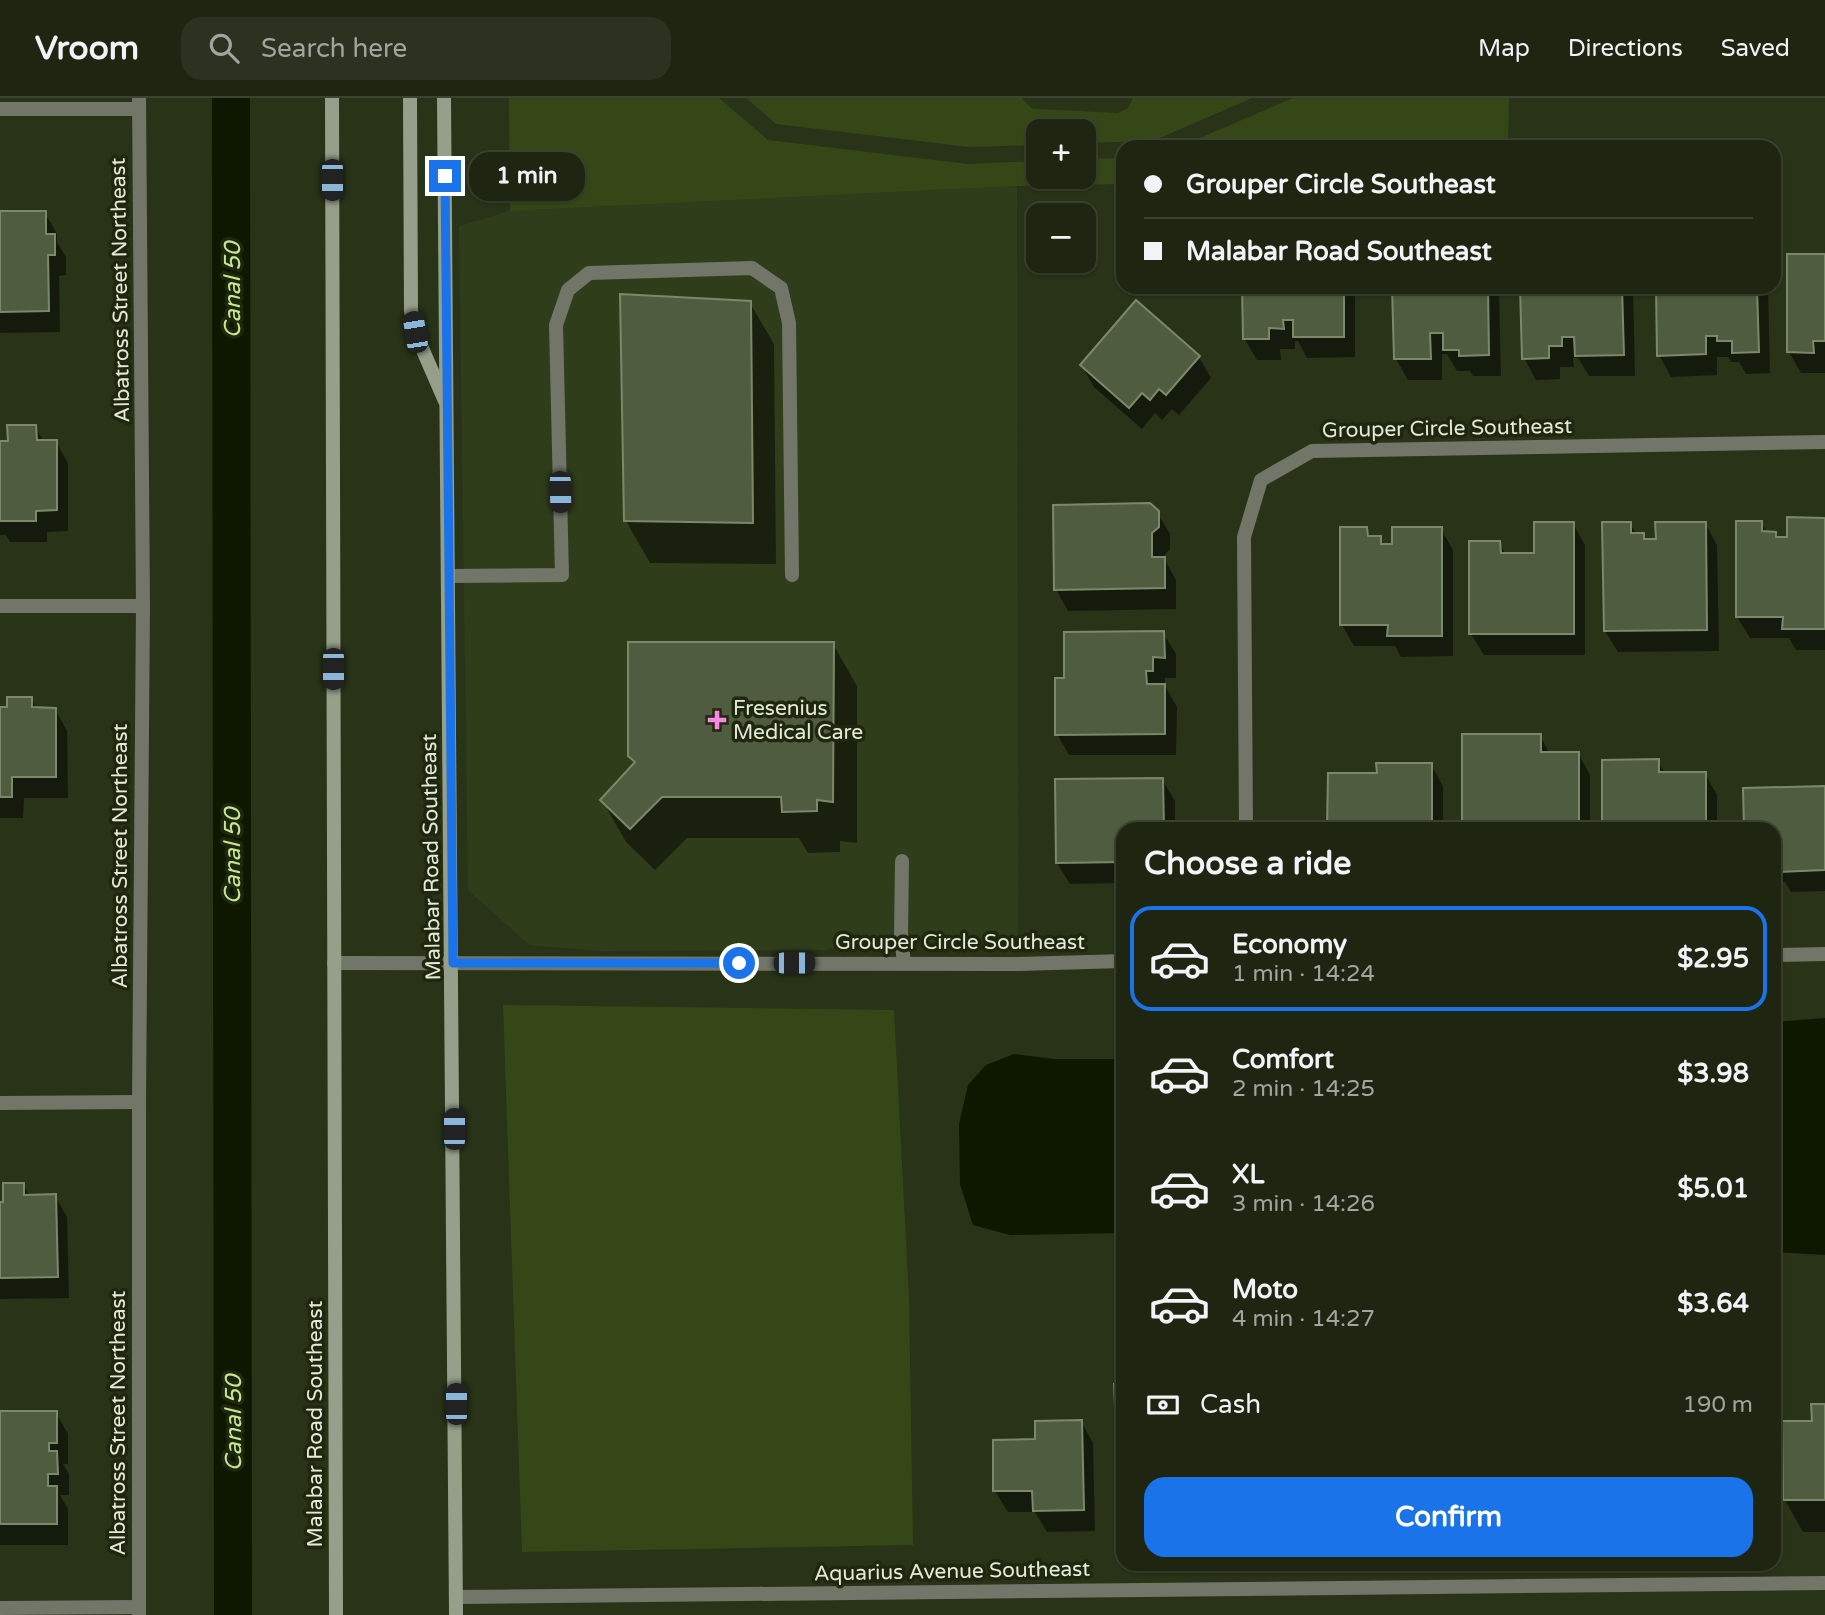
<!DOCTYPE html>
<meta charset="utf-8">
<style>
:root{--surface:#1e2612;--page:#2b3220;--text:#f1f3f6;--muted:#a1a59f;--line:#3c4332;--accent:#1a73e8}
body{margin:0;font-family:"Varela Round",sans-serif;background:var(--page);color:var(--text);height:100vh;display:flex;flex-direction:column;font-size:26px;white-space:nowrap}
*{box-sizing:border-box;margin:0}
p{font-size:23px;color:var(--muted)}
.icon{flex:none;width:38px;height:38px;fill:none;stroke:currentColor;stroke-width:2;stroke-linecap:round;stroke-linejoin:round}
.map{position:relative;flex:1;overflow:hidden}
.sheet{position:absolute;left:1116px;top:724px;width:665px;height:749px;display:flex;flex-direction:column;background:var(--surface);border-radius:21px;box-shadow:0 2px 5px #0004,0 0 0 2px var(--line)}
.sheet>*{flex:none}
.guide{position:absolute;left:1116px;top:42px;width:665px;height:154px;border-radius:21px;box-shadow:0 2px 5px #0004,0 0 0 2px var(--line);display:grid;align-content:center;height:154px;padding:0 28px;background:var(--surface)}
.fabs{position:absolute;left:1026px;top:21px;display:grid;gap:14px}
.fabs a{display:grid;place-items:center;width:70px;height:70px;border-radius:14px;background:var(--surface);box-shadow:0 2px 5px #0004,0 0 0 2px var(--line);font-size:35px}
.end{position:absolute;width:32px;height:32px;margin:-16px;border:9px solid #1a73e8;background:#fff;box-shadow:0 0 0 4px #fff}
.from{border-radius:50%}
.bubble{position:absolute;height:49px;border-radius:21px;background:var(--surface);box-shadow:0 2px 5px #0004,0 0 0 2px var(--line);font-size:23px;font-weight:700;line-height:49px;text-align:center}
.car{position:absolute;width:21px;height:42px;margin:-21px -10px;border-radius:9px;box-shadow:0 0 5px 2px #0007;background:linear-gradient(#222 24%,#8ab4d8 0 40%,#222 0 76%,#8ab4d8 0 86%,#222 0)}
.guide b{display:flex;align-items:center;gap:24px;height:66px;font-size:26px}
.guide b+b{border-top:2px solid var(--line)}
.guide i{width:18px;height:18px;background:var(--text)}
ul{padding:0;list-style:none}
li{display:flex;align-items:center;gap:21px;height:105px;margin:0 14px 10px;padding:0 14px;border:4px solid transparent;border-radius:21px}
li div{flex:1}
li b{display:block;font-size:26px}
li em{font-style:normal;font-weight:700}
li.on{border-color:var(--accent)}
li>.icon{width:63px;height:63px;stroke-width:1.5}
h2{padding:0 28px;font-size:32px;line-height:84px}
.pay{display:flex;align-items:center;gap:18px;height:77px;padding:0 28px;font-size:26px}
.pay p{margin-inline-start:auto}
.action{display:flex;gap:14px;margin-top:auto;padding:14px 28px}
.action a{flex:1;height:80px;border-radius:21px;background:var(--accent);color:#fff;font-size:28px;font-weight:700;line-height:80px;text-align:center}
header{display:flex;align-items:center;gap:42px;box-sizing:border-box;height:98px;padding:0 35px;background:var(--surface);border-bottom:2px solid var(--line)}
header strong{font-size:33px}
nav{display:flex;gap:38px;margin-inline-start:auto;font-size:24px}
.search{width:490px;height:63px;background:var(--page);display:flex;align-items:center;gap:18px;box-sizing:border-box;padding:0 24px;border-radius:21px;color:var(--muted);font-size:26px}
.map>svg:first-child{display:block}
.built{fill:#303d1b}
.green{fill:#364717}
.water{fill:#0e1700}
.shadow{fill:#0007}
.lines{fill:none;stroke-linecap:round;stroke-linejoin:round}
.canal{stroke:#0e1700;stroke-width:38}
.building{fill:#505c3f;stroke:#7c886a;stroke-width:2}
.service{stroke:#717669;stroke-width:14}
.minor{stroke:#717669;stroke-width:14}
.secondary{stroke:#969f8a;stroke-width:14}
.route{stroke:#1a73e8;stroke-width:9}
.poi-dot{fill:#fc86e3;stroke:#1f280e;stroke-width:2.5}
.labels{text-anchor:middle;stroke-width:7;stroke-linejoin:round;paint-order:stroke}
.street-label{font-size:21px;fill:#e3ead9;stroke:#1f280e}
.poi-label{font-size:21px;fill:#e3ead9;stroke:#1f280e;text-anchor:start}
.water-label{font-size:23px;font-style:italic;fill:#c6e793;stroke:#1f280e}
</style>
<header>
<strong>Vroom</strong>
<div class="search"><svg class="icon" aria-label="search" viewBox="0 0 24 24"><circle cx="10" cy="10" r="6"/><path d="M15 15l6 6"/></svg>Search here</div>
<nav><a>Map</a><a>Directions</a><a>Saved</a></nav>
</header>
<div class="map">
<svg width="1825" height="1517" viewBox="0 0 1825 1517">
<rect width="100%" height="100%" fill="#283318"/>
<path class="built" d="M1017,88L1018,844H855L826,852L599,853L529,847L468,792L459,128L510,113Z"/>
<g class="green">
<path d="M509,0H719L768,42L968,66L1038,63V79H1083V61L1123,60V86L1017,88L510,113Z"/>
<path d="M746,0H1022L1031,10L1037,11L1118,15L1128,10L1133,0H1252L1153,43L1083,45V33H1038V47L969,49L776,26Z"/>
<path d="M1293,0H1509L1508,49H1179Z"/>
<path d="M503,907L894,912L909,1200L913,1447L522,1454Z"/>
</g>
<g class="water">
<path d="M1825,920V1157L1775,1154V924Z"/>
<path d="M1014,956L1054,961H1123V1135L1010,1137L973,1127L960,1086L959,1026L968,987L986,967Z"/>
</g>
<g class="shadow">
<path d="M0,115H45L57,136V144L66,159V177L59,178L60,234L0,235Z"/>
<path d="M1825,158V275H1801L1789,254Z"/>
<path d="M1244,189H1355V259L1307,260L1298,243H1295V251H1280L1281,262H1257L1244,240Z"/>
<path d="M1394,189H1496L1499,195L1501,278H1473L1470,273H1457L1447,256H1442V282H1408L1396,261Z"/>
<path d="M1522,189H1633L1635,278H1589L1578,260H1573L1574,269H1560V281L1536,282L1524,260Z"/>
<path d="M1657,189H1768L1770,275L1746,276L1739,264H1731L1728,259H1717V277L1671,279L1659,257Z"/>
<path d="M750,205L774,246L776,466L650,465L626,423Z"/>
<path d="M1199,259L1211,280L1179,317L1172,311L1162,322L1155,315L1142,331L1094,289L1082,268Z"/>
<path d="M35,329L44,344H56L68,365V433L47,434V444H10L6,437H0V345H9Z"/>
<path d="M1157,414L1170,436V451L1163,459L1176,482V511L1068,513L1056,491Z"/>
<path d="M1825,421V552H1796L1789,540H1750L1737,519L1761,424L1767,435H1775L1778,441H1788Z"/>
<path d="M1705,425L1717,447L1719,553L1618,554L1605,533L1630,426L1637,437H1643L1646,443L1657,442Z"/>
<path d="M1573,426L1585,447V557H1484L1471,536L1499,445L1506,457H1536Z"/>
<path d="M1366,431L1372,440H1380L1385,448L1441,431L1453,452V558L1401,559L1395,548H1354L1342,527Z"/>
<path d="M1163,535L1176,556V580H1165V588L1177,609L1176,657H1069L1057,636L1066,582Z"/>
<path d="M833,546L857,588V745L840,743V754L808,755L799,740H687L655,772L626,744L602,702L635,667L630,657Z"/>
<path d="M31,601L37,611H55L67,633L68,700H24L23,720H0V611L9,610Z"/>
<path d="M1540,638L1550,656L1578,655L1590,677V732H1464Z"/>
<path d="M1658,663L1665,676H1705L1717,697V732H1604Z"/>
<path d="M1431,667L1443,688V732H1329L1378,677Z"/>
<path d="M1162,681L1175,703V732H1124V785L1070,786L1057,765Z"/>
<path d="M1825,690V793L1791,794L1785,784L1774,783V732Z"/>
<path d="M23,1087L30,1098H55L67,1119L69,1200L0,1201V1105H5Z"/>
<path d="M1825,1307V1434H1803L1785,1402L1814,1325Z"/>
<path d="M0,1315H56L68,1336V1366H63L69,1376V1397H60L68,1411V1447H0Z"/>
<path d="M1081,1323L1093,1345L1095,1433L1047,1434L1035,1414H1008L995,1393L1037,1343Z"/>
</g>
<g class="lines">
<path class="canal" d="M231,0L233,1517"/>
</g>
<g class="building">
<path d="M0,113H46V136H55V157H48L49,213L0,214Z"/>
<path d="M1787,156H1825V243H1813L1814,255L1787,254Z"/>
<path d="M1242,189H1344V239H1293V222H1283L1284,231L1269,230V241H1243Z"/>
<path d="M1392,189H1488L1489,257L1459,258V252H1443V235H1430L1431,261H1394Z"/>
<path d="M1520,189H1622L1624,257L1575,258L1574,239H1562V248H1549V260L1522,261Z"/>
<path d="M1656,189H1757L1759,254L1732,255V243H1717V238H1706V256L1657,258Z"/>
<path d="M620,196L751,203L753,425L624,423Z"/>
<path d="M1136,202L1200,258L1166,297L1159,291L1150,302L1142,295L1129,310L1080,267Z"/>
<path d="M7,327H36L37,342H57V412L36,413V423H0V343H8Z"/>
<path d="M1150,405L1159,413V429L1152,435V459H1165V490L1054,492L1053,407Z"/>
<path d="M1787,419L1825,420V531H1782L1783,519H1736V423H1762V433L1776,434V439H1787Z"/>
<path d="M1534,424H1574V536H1469V443H1500L1501,455H1534Z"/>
<path d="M1602,424H1631V435H1644V441H1656L1655,424H1706L1707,532L1604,533Z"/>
<path d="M1340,429H1367L1368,438H1381V446H1392V429H1442V538H1387L1388,527H1340Z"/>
<path d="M1164,533L1165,560L1153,559V573H1146L1147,586H1165V636L1055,637V580H1064V534Z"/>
<path d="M628,544H834L833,704L817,702V713L782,714L781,699H662L630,731L600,702L635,664L628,658Z"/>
<path d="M7,599H32V609L56,610V679H12V699H0V609H7Z"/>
<path d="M1462,636H1541V654H1579V732H1462Z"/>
<path d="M1659,661V674H1706V732H1602V662Z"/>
<path d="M1376,665H1432V732H1327L1328,675H1377Z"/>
<path d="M1163,680L1164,732H1124V764L1056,765L1055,681Z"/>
<path d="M1825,688V772L1777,774V763H1774V732H1744L1743,690Z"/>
<path d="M3,1085H24V1097L56,1096L58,1179L0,1180V1104H3Z"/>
<path d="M1114,1286H1124V1397H1119Z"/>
<path d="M1811,1306H1825V1402H1783L1782,1323H1812Z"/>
<path d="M0,1313H57V1345H49V1353H57L58,1376H48V1388H57V1426H0Z"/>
<path d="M1082,1322L1084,1412L1033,1413L1032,1393H993V1342L1035,1341V1323Z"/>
</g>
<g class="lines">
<g class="service">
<path d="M448,478L562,477L556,227L568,192L589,175L752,170L781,190L789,225L792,477"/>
<path d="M902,763L901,838L904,865"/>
</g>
<g class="minor">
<path d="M139,0L143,508L139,1004V1517"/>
<path d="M0,11H139"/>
<path d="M0,508H143"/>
<path d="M1246,732L1244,439L1261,382L1312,353L1825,344"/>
<path d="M1774,857L1825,856"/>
<path d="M334,865L1018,866L1124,863"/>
<path d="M0,1005L139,1004"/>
<path d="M457,1499L1825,1485"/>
<path d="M0,1510L139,1509"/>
</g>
<g class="secondary">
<path d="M332,0L336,1517"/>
<path d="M410,0L411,213L415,234L445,303"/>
<path d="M444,0L456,1517"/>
</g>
</g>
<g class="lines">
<path class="route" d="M445,78L453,865H739"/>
</g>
<path class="poi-dot" d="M713.5 611.5h7v7h7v7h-7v7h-7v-7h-7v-7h7z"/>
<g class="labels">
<g class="street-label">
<text transform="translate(120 192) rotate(-91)" y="7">Albatross Street Northeast</text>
<text transform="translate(1447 330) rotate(-1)" y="7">Grouper Circle Southeast</text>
<text transform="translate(120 758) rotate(-90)" y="7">Albatross Street Northeast</text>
<text transform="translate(431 759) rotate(-91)" y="7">Malabar Road Southeast</text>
<text x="960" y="851">Grouper Circle Southeast</text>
<text transform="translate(118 1325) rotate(-90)" y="7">Albatross Street Northeast</text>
<text transform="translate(315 1326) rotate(-90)" y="7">Malabar Road Southeast</text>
<text transform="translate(952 1473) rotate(-1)" y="7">Aquarius Avenue Southeast</text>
</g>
<g class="poi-label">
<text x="733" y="617">Fresenius<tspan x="733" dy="24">Medical Care</tspan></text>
</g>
<g class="water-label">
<text transform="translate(232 192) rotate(-90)" y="8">Canal 50</text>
<text transform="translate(232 758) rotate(-90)" y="8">Canal 50</text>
<text transform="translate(233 1325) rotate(-90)" y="8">Canal 50</text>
</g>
</g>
</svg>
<div class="fabs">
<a>+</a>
<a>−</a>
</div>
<i class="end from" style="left:739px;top:865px"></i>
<i class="end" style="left:445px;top:78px"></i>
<div class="bubble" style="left:469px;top:54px;width:116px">1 min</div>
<i class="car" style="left:332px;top:82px;rotate:180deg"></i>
<i class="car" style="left:415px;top:234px;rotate:351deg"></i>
<i class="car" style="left:560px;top:394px;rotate:179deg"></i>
<i class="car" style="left:333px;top:571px;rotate:180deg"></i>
<i class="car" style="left:794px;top:865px;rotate:90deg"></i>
<i class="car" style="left:454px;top:1031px;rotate:0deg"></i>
<i class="car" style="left:456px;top:1306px;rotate:0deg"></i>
<div class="guide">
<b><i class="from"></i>Grouper Circle Southeast</b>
<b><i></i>Malabar Road Southeast</b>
</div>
<section class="sheet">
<h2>Choose a ride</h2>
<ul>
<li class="on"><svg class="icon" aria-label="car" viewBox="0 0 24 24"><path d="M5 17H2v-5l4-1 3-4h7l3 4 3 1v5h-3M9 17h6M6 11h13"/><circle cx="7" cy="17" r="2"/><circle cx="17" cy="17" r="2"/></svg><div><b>Economy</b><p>1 min · 14:24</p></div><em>$2.95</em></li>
<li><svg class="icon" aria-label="car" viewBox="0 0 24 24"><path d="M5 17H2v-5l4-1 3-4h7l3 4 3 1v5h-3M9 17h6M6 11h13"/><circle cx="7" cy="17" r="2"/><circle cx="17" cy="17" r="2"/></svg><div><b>Comfort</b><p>2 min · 14:25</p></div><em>$3.98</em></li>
<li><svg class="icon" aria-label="car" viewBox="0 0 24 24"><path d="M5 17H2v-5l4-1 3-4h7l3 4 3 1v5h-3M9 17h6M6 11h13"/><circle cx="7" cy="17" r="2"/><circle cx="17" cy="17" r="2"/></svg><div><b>XL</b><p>3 min · 14:26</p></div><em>$5.01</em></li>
<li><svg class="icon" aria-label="car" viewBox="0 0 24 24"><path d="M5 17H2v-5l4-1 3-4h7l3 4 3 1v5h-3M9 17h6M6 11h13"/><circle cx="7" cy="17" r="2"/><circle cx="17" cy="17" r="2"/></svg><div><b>Moto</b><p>4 min · 14:27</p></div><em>$3.64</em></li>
</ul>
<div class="pay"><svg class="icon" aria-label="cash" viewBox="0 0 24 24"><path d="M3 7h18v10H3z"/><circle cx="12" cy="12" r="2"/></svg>Cash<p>190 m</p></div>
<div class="action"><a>Confirm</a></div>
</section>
</div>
